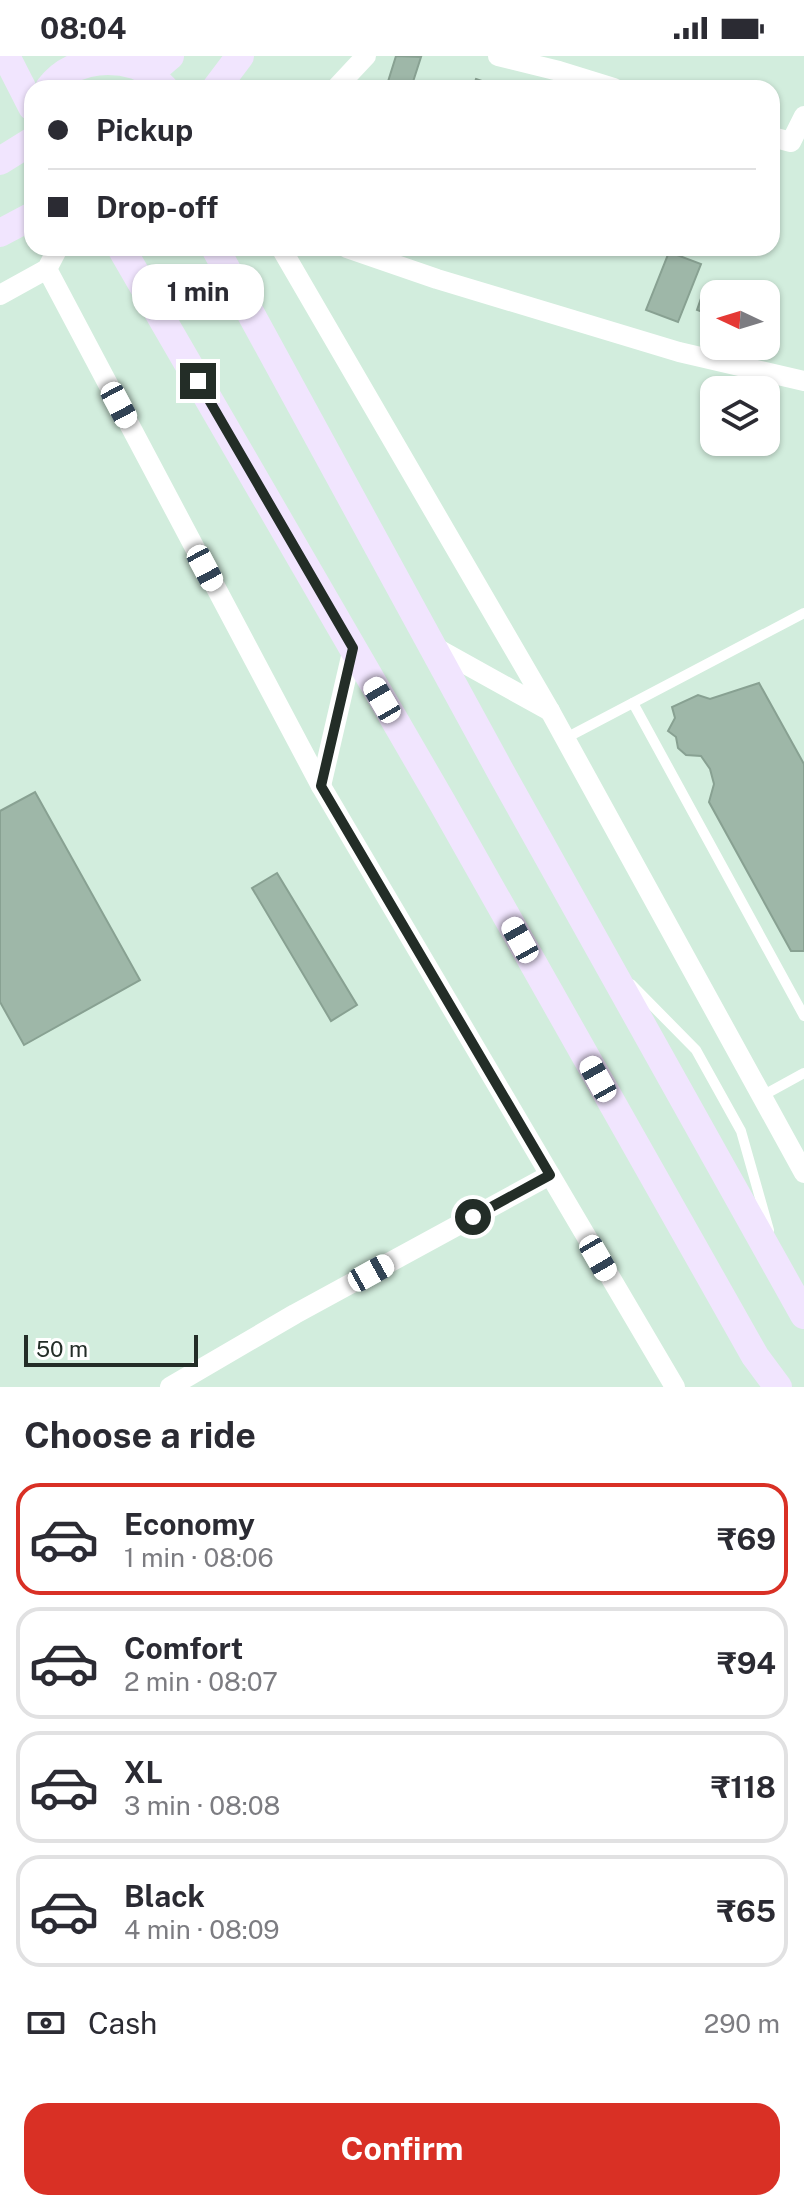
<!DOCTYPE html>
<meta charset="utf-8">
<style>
:root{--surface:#fff;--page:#f7f7f7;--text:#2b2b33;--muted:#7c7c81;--line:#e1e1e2;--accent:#d93025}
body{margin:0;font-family:"Public Sans",sans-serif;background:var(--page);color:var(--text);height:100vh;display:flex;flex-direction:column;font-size:30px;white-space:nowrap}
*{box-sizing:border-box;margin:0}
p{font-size:26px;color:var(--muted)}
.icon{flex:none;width:44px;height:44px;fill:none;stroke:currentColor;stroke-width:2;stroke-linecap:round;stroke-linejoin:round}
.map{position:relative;height:1331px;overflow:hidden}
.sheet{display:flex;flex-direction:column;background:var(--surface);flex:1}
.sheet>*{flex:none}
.hud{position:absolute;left:24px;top:24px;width:756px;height:176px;border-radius:24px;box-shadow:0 2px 6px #0004;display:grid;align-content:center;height:176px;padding:0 24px;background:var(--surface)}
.needle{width:52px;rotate:274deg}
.controls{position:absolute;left:700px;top:224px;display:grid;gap:16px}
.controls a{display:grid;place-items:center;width:80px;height:80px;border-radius:16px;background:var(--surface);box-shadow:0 2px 6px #0004;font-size:40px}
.scale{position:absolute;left:24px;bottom:20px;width:174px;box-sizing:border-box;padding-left:8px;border:4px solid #232d27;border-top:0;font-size:22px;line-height:28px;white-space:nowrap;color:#232d27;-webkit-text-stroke:6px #fff;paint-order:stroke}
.end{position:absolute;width:36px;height:36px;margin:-18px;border:10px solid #232d27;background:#fff;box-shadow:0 0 0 4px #fff}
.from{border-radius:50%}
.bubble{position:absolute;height:56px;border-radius:24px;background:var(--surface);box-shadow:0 2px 6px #0004;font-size:26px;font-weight:700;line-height:56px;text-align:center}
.car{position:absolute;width:24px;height:48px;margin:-24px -12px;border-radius:10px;box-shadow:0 0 6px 2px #0007;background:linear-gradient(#fff 24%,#345 0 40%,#fff 0 76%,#345 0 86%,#fff 0)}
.hud b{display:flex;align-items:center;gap:28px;height:76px;font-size:30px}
.hud b+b{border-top:2px solid var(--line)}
.hud i{width:20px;height:20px;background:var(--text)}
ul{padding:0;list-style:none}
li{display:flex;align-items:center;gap:24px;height:112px;margin:0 16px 12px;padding:0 8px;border:4px solid var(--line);border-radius:24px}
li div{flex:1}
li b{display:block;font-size:30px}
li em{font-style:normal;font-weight:700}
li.active{border-color:var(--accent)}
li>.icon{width:72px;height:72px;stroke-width:1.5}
h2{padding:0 24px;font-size:36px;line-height:96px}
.pay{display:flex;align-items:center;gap:20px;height:88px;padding:0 24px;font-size:30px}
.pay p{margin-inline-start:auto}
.action{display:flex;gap:16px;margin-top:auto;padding:16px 24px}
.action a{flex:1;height:92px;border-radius:24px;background:var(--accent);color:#fff;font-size:32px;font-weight:700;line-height:92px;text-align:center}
.status{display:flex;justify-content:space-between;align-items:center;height:56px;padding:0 40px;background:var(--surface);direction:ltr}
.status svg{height:22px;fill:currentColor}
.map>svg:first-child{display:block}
.building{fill:#9eb7a8;stroke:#88a192;stroke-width:2}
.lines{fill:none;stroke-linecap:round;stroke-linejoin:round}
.lane{stroke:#fff;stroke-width:10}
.street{stroke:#fff;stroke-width:20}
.secondary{stroke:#f1e5fe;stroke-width:28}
.route{stroke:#232d27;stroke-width:10}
</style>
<div class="status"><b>08:04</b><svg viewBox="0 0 49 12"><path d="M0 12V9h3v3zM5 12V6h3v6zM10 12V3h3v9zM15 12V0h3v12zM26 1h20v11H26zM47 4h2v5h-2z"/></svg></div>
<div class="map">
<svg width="804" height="1331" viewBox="0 0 804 1331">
<rect width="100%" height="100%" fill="#d2eddd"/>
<g class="building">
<path d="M396,0L421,1L411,32H386Z"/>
<path d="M476,23L502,32H473Z"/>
<path d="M669,196L701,208L678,266L646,254Z"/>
<path d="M705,231L724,238H714V260L697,254Z"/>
<path d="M759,627L804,708V895H791L709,746L714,728L710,713L701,700L686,699L678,692L676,681L668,675L675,662L672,651L698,639L710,643Z"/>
<path d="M35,736L140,924L24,989L0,946V755Z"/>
<path d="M277,817L357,949L331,965L252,832Z"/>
</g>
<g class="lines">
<g class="lane">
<path d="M633,647L804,960"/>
<path d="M566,682L804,557"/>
<path d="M631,928L696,994L741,1075L769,1174"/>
<path d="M762,1040L804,1017"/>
</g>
<g class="street">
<path d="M498,0L559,15L614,32"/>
<path d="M336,32L366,0"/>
<path d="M772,81L791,86L804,60"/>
<path d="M281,192L550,655L804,1117"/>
<path d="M347,192L437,223L679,296L804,325"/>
<path d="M47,213L321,730L675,1331"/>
<path d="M0,239L47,213L58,192"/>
<path d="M431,589L550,655"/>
<path d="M321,730L353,592"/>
<path d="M170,1331L295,1258L550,1119"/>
</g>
<g class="secondary">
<path d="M6,0L32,51"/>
<path d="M150,17L170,0"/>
<path d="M49,32C69,6 104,0 135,9C147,13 155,23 164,32"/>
<path d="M216,32L240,0"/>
<path d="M0,105L32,85"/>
<path d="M0,177L32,160"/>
<path d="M121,192L442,746L755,1300L778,1331"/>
<path d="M215,192L503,720L804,1259"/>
</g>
</g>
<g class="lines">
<path class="route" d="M198,325L353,592L321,730L550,1119L473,1161"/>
</g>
</svg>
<div class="controls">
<a><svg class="needle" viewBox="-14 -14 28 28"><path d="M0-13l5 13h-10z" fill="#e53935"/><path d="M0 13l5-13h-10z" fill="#7c7c81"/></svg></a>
<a><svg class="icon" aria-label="layers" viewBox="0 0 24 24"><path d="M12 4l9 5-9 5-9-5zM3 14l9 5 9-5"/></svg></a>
</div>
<div class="scale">50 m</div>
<i class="end from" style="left:473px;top:1161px"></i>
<i class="end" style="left:198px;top:325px"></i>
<div class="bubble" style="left:132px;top:208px;width:132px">1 min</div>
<i class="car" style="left:119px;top:349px;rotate:152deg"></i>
<i class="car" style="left:205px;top:512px;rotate:152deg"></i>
<i class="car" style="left:382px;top:644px;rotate:330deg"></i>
<i class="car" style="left:520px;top:884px;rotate:331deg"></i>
<i class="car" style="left:598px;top:1023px;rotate:331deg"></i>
<i class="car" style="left:598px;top:1202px;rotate:150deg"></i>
<i class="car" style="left:371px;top:1217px;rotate:61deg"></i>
<div class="hud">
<b><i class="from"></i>Pickup</b>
<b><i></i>Drop-off</b>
</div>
</div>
<section class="sheet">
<h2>Choose a ride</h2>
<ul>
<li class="active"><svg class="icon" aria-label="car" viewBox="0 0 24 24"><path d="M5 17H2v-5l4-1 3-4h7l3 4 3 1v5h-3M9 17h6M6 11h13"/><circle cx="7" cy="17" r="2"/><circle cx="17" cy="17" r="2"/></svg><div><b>Economy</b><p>1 min · 08:06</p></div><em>₹69</em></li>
<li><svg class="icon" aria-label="car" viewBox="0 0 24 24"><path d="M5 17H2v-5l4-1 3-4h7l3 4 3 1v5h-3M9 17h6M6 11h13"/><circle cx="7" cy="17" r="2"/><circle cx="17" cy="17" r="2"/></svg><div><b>Comfort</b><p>2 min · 08:07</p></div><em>₹94</em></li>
<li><svg class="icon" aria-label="car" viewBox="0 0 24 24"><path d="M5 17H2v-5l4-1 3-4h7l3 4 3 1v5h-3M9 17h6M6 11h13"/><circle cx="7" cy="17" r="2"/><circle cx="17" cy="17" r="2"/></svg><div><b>XL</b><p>3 min · 08:08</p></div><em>₹118</em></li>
<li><svg class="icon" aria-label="car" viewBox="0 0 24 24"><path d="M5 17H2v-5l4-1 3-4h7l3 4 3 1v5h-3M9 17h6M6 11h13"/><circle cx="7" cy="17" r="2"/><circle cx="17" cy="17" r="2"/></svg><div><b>Black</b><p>4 min · 08:09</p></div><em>₹65</em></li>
</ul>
<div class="pay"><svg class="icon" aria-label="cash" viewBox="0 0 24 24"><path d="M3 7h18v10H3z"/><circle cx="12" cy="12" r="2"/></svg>Cash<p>290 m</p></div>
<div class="action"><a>Confirm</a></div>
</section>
